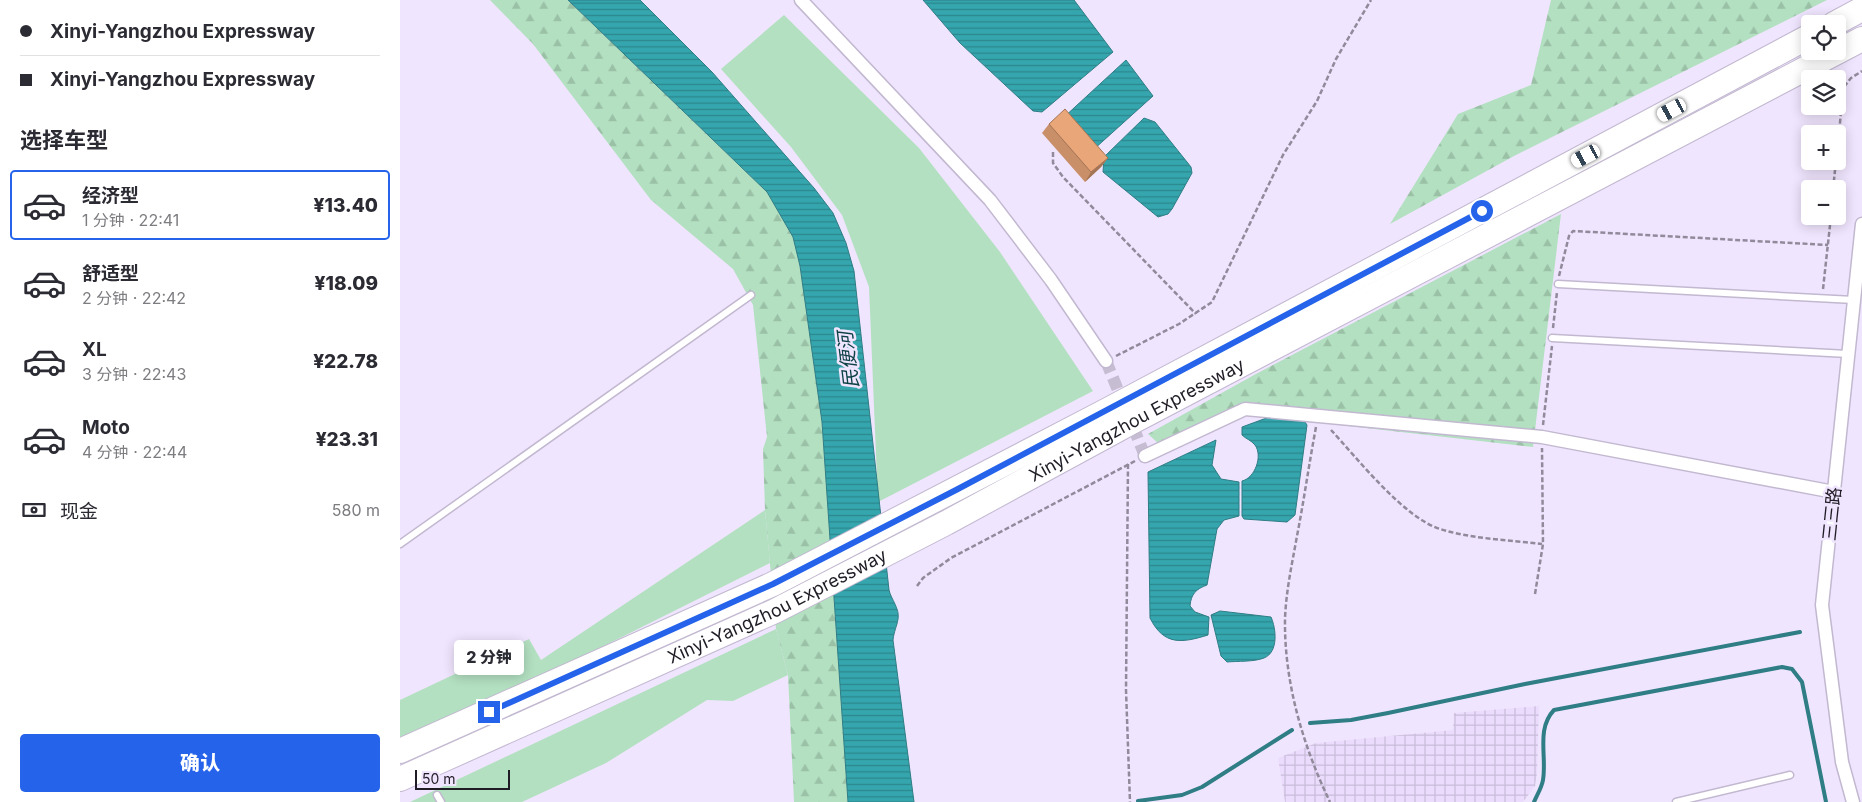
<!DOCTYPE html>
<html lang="zh">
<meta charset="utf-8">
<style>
:root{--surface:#fff;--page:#f2f2f3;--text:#2b2b33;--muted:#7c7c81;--line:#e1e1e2;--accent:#2563eb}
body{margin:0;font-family:Inter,"Noto Sans SC",sans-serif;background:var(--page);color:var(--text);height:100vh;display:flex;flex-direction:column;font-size:19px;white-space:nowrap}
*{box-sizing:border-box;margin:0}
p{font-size:16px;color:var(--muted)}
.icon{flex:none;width:28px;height:28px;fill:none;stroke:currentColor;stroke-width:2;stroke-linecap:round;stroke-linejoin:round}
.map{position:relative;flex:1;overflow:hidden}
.details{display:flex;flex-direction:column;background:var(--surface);width:400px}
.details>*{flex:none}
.hud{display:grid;align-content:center;height:110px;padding:0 20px;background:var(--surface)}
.tools{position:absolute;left:1401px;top:15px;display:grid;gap:10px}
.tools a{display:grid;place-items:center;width:45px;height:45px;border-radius:5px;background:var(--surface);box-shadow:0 2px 12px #0003;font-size:25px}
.scale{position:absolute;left:15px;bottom:12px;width:95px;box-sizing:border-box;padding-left:5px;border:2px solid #201c25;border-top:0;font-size:14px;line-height:18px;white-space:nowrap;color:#201c25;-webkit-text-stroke:4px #f0e5fe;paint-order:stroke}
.end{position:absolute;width:22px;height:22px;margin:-11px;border:6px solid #2563eb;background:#fff;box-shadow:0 0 0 2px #fff}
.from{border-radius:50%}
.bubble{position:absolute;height:35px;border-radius:5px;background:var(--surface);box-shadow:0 2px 12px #0003;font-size:16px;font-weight:800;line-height:35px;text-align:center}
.car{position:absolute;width:15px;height:30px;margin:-15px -8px;border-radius:6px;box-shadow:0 0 4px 1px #0007;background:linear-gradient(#fff 24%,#345 0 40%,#fff 0 76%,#345 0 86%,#fff 0)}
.hud b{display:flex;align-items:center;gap:18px;height:48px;font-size:19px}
.hud b+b{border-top:1px solid var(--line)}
.hud i{width:12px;height:12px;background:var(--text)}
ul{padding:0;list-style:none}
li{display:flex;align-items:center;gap:15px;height:70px;margin:0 10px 8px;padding:0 10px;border:2px solid transparent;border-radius:5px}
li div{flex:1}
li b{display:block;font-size:19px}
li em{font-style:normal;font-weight:800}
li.selected{border-color:var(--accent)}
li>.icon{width:45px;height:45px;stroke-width:1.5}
h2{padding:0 20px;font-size:22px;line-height:60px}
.pay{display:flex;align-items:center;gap:12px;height:55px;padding:0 20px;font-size:19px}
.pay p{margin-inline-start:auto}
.primary-button{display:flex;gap:10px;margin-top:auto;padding:10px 20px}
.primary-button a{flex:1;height:58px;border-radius:5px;background:var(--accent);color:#fff;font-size:20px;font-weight:800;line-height:58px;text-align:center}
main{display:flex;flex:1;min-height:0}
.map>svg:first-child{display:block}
.industrial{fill:url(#industrial-grid)}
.green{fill:#b3e0c1}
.forest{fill:url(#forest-firs)}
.water{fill:url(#water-rules);stroke:#2f7d85}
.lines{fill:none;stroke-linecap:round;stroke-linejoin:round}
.stream{stroke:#2f7d85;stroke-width:4}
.street-tunnel{stroke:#c6bdd3;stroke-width:12;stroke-dasharray:12 6;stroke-linecap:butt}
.lane-casing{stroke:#c2b8d0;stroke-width:9}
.street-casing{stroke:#c2b8d0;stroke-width:15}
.highway-casing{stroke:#c2b8d0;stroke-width:26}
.path{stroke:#918a9b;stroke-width:2.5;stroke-dasharray:5 2.5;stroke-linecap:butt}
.lane{stroke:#fff;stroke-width:6}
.street{stroke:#fff;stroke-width:12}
.highway{stroke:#fff;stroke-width:24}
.wall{fill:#c88f68}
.shaded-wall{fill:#a37455}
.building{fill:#e9a679;stroke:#a37455}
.route{stroke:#2563eb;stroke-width:6}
.labels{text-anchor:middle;stroke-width:5;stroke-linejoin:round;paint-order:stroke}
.street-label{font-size:18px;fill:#201c25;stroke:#f0e5fe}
.water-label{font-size:19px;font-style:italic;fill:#0e4144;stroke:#f0e5fe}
</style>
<main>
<section class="details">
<div class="hud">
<b><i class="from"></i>Xinyi-Yangzhou Expressway</b>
<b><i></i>Xinyi-Yangzhou Expressway</b>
</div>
<h2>选择车型</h2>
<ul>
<li class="selected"><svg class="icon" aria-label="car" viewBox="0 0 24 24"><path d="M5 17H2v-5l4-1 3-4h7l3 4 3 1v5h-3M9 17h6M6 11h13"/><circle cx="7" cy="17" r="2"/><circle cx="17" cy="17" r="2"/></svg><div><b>经济型</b><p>1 分钟 · 22:41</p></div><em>¥13.40</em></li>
<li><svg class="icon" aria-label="car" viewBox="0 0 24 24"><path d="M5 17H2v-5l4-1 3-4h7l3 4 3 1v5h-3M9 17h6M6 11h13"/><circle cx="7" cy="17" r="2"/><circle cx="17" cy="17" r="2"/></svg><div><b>舒适型</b><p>2 分钟 · 22:42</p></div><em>¥18.09</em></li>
<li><svg class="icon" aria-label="car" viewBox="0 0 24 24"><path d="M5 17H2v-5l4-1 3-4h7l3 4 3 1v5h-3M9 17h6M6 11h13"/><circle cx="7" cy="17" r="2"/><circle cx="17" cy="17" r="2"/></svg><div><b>XL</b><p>3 分钟 · 22:43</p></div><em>¥22.78</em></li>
<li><svg class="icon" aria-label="car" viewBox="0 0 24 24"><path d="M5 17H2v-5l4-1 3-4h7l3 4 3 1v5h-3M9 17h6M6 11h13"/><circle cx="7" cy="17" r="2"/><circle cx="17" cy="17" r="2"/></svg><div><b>Moto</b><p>4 分钟 · 22:44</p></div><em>¥23.31</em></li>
</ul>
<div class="pay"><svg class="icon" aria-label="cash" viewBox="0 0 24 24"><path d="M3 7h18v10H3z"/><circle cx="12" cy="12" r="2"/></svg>现金<p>580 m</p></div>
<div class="primary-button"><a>确认</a></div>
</section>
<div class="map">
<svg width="1462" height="802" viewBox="0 0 1462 802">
<defs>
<pattern id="industrial-grid" width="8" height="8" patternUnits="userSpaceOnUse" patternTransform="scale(1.25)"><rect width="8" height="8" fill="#ebdcfd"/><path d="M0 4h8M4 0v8" fill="none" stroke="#c9bcd9"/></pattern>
<pattern id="forest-firs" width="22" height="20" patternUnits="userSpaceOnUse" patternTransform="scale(1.25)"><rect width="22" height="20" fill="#b3e0c1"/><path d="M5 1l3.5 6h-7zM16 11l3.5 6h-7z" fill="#9ac0a6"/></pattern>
<pattern id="water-rules" width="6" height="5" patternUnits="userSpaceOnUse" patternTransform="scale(1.25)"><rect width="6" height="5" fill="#35a6ae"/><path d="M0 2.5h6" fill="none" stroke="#2c868d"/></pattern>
</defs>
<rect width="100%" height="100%" fill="#f0e5fe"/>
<path class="industrial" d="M1139,706L1137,773L1135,786L1123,802H885L878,758L916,743L1053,730L1054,713Z"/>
<g class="green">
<path d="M384,15L519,148L600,252L693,391L478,502L469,287L442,215L391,147L321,69Z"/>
<path d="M365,510L370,563L52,722L0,745V700L129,639L141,660Z"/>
<path d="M376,629L388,675L333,701L307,700L206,763L122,802H10Z"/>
</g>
<g class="forest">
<path d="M90,0H168L367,192L393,237L400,266L422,422L448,802H394L388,675L376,629L365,510L363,449L367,437L353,305L333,269L251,200L133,44Z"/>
<path d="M1151,0H1427L1114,156L990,224L1058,114L1131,85Z"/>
<path d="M1161,214L1133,447L922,423L921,409L846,402L759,444L748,434L854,375Z"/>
</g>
<g class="water">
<path d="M168,0H240L312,72L414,188L433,213L446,243L454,271L489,590C491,599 500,609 498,619C497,626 494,631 493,640L514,802H448L422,422L400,266L393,237L367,192Z"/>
<path d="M523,0H674L713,52L642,112L633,111L560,43Z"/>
<path d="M726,60L753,96L693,150L662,119Z"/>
<path d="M744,118L755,122L791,167L792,173L772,209L768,214L758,217L703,172L704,157Z"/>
<path d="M872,416L903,419L907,425L895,515L887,522L844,519L842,516V481C855,478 863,456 855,445C851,440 846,439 842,435V427Z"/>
<path d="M816,440L812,465L821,479L839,482V516L824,520L817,529L807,585C796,589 791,594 790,606L795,612L809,617L808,635C782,643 764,646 750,618L748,472Z"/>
<path d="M820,611L871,617C876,628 879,652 864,658C854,662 837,661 827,662L821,656L811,615Z"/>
</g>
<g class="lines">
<g class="stream">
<path d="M910,723L951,720L988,713L1125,684L1400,632"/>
<path d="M738,801L782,795L802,787L892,730"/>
<path d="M1134,802C1137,795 1142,787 1143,780C1147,756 1136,729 1154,710L1382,667L1392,669L1402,682L1426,802"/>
</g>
<path class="street-tunnel" d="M706,361L745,456"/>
<defs>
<g id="lane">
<path d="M1158,284L1454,300"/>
<path d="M1152,338L1448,354"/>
<path d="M0,544L351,295"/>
<path d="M37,795L41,802"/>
<path d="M1276,802L1390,775"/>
</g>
<g id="street">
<path d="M401,0L590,200L651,280L706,361"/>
<path d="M745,456L845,409L1142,437L1434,492"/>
<path d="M1453,802L1442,762L1422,605L1462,224"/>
</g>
<g id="highway">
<path d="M1434,24L1462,9"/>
<path d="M0,751L373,584L702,413L1410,36"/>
<path id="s1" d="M0,779L375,611L546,523L730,423L1462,39"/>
</g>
</defs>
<use href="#lane" class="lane-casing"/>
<use href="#street" class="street-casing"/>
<use href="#highway" class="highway-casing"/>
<g class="path">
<path d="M1438,146L1443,88L1451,78L1462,71"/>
<path d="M653,152V163L663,177L796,314"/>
<path d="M1433,189L1436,161"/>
<path d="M1159,276L1169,236L1173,231L1428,245"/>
<path d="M1423,289L1431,216"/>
<path d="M1153,328L1157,292"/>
<path d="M716,356L779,324L812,302L883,155L917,101L936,59L971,0"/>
<path d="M1143,425L1152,346"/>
<path d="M916,427C909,464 904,500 897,536C892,564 886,591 885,619C884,682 903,746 930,802"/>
<path d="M931,430C958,459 1003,517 1040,529C1072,539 1109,540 1142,544"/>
<path d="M728,464L726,690L730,802"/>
<path d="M517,586L523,578L551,558L735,461"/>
<path d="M1135,594L1143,544L1142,448"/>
</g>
<use href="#lane" class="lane"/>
<use href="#street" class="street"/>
<use href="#highway" class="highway"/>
</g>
<path class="wall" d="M649,124L708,158L701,167L685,182L642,133Z"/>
<path class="shaded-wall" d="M708,158L701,167L685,182L691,172Z"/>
<path class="building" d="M665,109L708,158L691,172L649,124Z"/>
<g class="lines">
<path class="route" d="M89,712L373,584L556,490L1082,211"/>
</g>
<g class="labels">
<g class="street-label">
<text dy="6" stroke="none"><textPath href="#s1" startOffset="820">Xinyi-Yangzhou Expressway</textPath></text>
<text transform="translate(1432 514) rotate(-84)" y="6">三三路</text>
<text dy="6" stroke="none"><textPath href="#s1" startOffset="415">Xinyi-Yangzhou Expressway</textPath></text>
</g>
<g class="water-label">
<text transform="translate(448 360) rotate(-97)" y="7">民便河</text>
</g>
</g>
</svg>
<div class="tools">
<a><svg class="icon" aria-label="locate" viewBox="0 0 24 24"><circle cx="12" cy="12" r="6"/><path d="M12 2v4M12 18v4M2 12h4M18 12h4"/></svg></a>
<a><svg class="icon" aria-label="layers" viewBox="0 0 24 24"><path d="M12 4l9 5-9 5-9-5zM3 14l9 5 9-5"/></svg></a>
<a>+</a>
<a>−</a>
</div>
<div class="scale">50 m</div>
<i class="end from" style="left:1082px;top:211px"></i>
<i class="end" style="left:89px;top:712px"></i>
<div class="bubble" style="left:54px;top:640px;width:70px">2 分钟</div>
<i class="car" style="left:1272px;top:110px;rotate:242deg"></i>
<i class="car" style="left:1186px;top:156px;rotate:242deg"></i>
</div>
</main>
